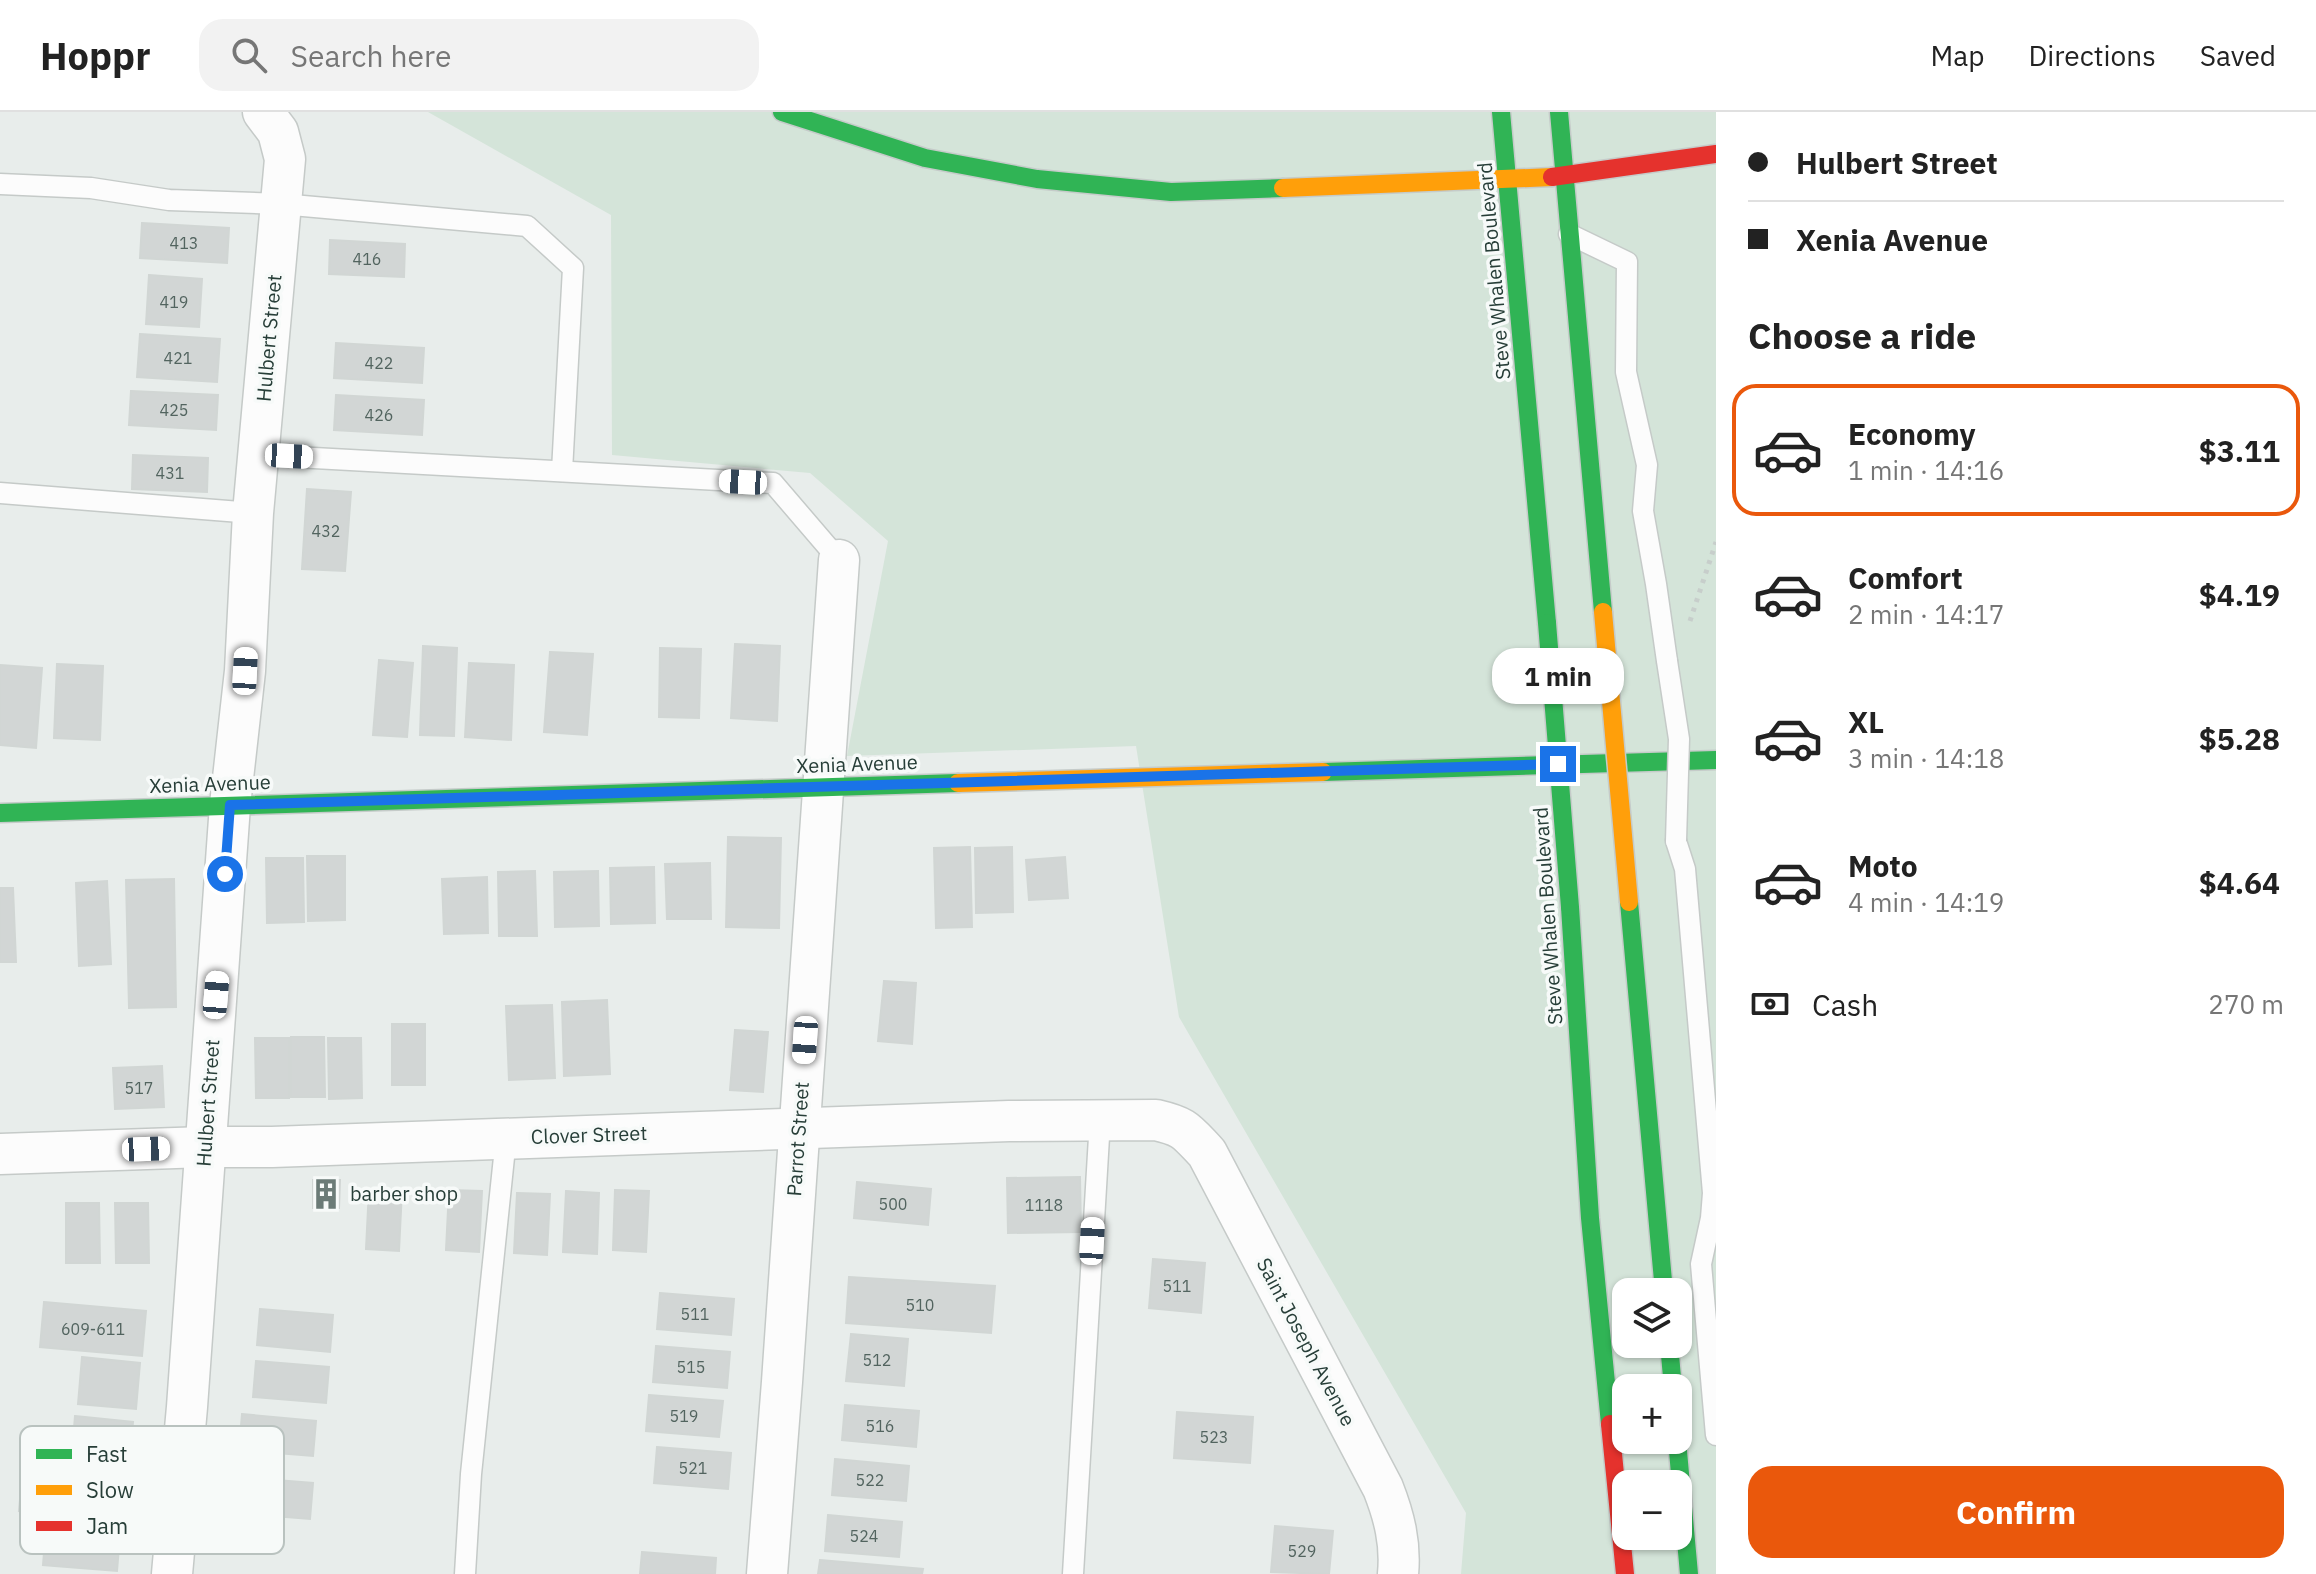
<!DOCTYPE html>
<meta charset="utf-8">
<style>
:root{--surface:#fff;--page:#f2f2f2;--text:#222;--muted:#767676;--line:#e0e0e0;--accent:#ea580c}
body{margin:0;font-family:"IBM Plex Sans",sans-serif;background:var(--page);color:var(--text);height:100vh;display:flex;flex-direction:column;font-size:30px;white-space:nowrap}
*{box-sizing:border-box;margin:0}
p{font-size:26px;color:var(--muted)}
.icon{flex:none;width:44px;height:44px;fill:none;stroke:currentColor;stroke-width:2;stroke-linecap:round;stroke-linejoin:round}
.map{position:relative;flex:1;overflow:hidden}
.details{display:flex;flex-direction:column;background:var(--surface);width:600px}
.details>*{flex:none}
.hud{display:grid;align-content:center;height:176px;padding:0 32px;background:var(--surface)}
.fabs{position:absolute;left:1612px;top:1166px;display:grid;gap:16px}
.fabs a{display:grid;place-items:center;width:80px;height:80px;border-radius:16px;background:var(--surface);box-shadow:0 2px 6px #0004;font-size:40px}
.end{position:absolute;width:36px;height:36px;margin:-18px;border:10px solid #1a73e8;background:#fff;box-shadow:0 0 0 4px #fff}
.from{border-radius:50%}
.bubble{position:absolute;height:56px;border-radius:24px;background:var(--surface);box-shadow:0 2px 6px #0004;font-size:26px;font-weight:700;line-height:56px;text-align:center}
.car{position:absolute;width:24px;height:48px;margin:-24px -12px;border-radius:10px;box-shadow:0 0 6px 2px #0007;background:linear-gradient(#fff 24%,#345 0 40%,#fff 0 76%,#345 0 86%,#fff 0)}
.hud b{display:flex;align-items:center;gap:28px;height:76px;font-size:30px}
.hud b+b{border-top:2px solid var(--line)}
.hud i{width:20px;height:20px;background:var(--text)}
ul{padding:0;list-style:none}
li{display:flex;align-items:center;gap:24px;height:132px;margin:0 16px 12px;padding:0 16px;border:4px solid transparent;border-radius:24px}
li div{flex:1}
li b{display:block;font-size:30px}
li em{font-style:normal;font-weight:700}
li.current{border-color:var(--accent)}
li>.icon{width:72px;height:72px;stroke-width:1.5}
h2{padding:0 32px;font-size:36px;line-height:96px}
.pay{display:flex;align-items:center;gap:20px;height:88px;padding:0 32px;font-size:30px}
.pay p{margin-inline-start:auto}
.cta{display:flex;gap:16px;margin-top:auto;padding:16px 32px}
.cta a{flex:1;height:92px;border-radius:24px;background:var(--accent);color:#fff;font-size:32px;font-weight:700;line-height:92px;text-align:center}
header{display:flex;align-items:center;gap:48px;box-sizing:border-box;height:112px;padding:0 40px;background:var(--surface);border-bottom:2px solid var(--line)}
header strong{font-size:38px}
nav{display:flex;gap:44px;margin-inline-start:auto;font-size:28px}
.search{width:560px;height:72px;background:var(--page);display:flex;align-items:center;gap:20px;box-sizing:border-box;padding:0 28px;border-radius:24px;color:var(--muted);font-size:30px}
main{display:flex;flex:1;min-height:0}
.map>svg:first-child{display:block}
.green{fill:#d4e4d9;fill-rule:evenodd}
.building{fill:#d2d6d5;stroke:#d1d6d4;stroke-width:2}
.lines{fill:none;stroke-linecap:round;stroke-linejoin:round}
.lane-casing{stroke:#c5cac8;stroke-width:23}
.street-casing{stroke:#c5cac8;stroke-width:43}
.fast-casing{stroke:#c5cbc9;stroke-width:21}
.slow-casing{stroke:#c5cbc9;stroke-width:21}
.jam-casing{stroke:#c5cbc9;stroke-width:21}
.path{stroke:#c7cecb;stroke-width:5;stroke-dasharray:4 6;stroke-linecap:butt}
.lane{stroke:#fcfcfc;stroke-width:20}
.street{stroke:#fcfcfc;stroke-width:40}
.fast{stroke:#30b455;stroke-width:18}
.slow{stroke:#ff9f0a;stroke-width:18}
.jam{stroke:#e5322d;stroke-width:18}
.lane-bridge-casing{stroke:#c5cac8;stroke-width:23;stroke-linecap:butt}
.fast-bridge-casing{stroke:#c5cbc9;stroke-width:21;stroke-linecap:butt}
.slow-bridge-casing{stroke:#c5cbc9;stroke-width:21;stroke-linecap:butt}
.lane-bridge{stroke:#fcfcfc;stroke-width:20}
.fast-bridge{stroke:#30b455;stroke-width:18}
.slow-bridge{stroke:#ff9f0a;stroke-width:18}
.route{stroke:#1a73e8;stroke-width:10}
.labels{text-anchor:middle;stroke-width:7;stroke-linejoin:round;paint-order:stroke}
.number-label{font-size:16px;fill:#52645f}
.street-label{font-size:20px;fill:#273e38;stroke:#f7faf9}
.poi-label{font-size:20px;fill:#273e38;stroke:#f7faf9;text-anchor:start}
.key{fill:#f7faf9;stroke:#b9c2bf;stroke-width:2}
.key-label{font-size:22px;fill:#273e38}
</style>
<header>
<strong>Hoppr</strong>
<div class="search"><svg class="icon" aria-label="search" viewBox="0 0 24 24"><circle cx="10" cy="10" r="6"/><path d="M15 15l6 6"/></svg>Search here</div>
<nav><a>Map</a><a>Directions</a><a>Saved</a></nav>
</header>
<main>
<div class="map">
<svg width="1716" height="1462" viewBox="0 0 1716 1462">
<rect width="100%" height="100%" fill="#e8edeb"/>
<path class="green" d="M428,0H1716V1462H1461L1466,1401L1179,905L1136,634L847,644L888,429L810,361L612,343L611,103ZM1626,1180H1678V1232H1626ZM1626,1276H1678V1328H1626ZM1626,1372H1678V1424H1626Z"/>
<g class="building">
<path d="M142,111L229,116L227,151L140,146Z"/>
<path d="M330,128L405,132L404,165L329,162Z"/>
<path d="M149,163L202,167L199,215L146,212Z"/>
<path d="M140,222L220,227L217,270L137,265Z"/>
<path d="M336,231L424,236L422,271L334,266Z"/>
<path d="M131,279L218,283L216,318L129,313Z"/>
<path d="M336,283L424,288L422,323L334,318Z"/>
<path d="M133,343L208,346L207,380L132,377Z"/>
<path d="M307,377L351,380L345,459L302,457Z"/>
<path d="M735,532L780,534L777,609L731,606Z"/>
<path d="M423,534L457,536L454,624L420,623Z"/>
<path d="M660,536L701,537L699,606L659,605Z"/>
<path d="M550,540L593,542L587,623L544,620Z"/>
<path d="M379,548L413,551L407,625L373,623Z"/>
<path d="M469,551L514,553L511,628L465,625Z"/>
<path d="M57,552L103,554L100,628L54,626Z"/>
<path d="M0,553L42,556L36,636L0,633Z"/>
<path d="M728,725L781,726L779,816L726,815Z"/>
<path d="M970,735L972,815L936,816L934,736Z"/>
<path d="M1012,735L1013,800L976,801L975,736Z"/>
<path d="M307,744H345V808L308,809Z"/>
<path d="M1065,745L1068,786L1029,788L1026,748Z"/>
<path d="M266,746H303L304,810L267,811Z"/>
<path d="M710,751L711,807H667L665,752Z"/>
<path d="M654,755L655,811L611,812L610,756Z"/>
<path d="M535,759L537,824H499L498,760Z"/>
<path d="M598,759L599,814L555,815L554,760Z"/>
<path d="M487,765L488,821L444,822L442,767Z"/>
<path d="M174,767L176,895L129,896L126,768Z"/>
<path d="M107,769L111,852L79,854L76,771Z"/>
<path d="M0,776H13L16,850H0Z"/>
<path d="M884,869L916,871L912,932L878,929Z"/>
<path d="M607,888L610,962L564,964L562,890Z"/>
<path d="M552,893L555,966L509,968L506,894Z"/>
<rect x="392" y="912" width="33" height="61"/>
<path d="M735,918L768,920L763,980L730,978Z"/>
<path d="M291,925H324L325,985H291Z"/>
<path d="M255,926H289V986H256Z"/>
<path d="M328,926H361L362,986L329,987Z"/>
<path d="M162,954L164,995L115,997L113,956Z"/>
<path d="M1080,1065L1081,1120L1008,1121L1007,1066Z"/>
<path d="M313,1068H340L339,1096H313Z"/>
<path d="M857,1070L931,1077L928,1113L854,1106Z"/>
<path d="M369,1077L402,1078L399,1139L366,1137Z"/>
<path d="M449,1078L482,1079L479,1140L446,1138Z"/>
<path d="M615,1078L649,1079L646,1140L613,1138Z"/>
<path d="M566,1079L599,1081L597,1142L563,1140Z"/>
<path d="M517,1081L550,1082L547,1143L514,1141Z"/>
<path d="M66,1091H99L100,1151H66Z"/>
<path d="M115,1091H148L149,1151H116Z"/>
<path d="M1153,1147L1205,1151L1201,1201L1149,1196Z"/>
<path d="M849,1165L995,1174L991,1221L846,1211Z"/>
<path d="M660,1181L734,1187L731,1223L657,1217Z"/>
<path d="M44,1190L146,1199L142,1244L40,1235Z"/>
<path d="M260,1197L333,1203L330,1240L257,1233Z"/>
<path d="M851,1222L908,1227L904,1274L846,1269Z"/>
<path d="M656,1234L730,1240L727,1276L653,1270Z"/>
<path d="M82,1245L140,1251L136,1297L78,1292Z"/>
<path d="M256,1249L329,1255L326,1291L253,1285Z"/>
<path d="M649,1283L723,1289L719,1325L646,1319Z"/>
<path d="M845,1293L919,1299L916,1335L842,1328Z"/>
<path d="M1177,1300L1253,1305L1250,1351L1174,1346Z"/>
<path d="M242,1302L316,1309L313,1344L239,1338Z"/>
<path d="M75,1304L133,1310L129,1356L71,1351Z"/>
<path d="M657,1335L731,1341L728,1377L654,1371Z"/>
<path d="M835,1347L909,1354L906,1389L832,1383Z"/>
<path d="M23,1352L81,1357L77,1404L19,1399Z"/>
<path d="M239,1365L313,1371L310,1407L236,1401Z"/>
<path d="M828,1403L902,1410L899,1445L825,1439Z"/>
<path d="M1275,1414L1333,1419L1329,1462L1271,1460Z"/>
<path d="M46,1416L120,1423L117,1459L43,1453Z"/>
<path d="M642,1440L716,1446L715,1462H640Z"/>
<path d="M820,1448L923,1457L922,1462H818Z"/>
</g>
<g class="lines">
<defs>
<g id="lane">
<path d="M0,72L91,76L169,88L281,92L527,114L573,156L562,359"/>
<path d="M1569,122L1627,150L1626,260L1647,353L1643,399L1656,472L1667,549"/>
<path d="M259,343L773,371L839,448"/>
<path d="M0,381L253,401"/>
<path d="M1676,729L1685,757L1713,1081L1711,1106L1701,1152L1716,1323"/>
<path d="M465,1462L471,1362L506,1026"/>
<path d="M1073,1462L1100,1008"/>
</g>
<g id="street">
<path d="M0,1042L205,1035H272L1009,1009L1156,1008C1186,1015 1186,1019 1207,1041L1383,1376C1394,1404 1401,1431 1398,1462"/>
<path d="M172,1462L187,1295L230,693L245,559L253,401L285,47L278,20L263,0"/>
<path d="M767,1462L782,1270L839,448"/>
</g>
<g id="fast">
<path d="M782,0L925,46L1037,67L1171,80L1283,76"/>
<path d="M1501,0L1547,511"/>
<path d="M1559,0L1603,500"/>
<path d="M1323,660L1716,648"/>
<path d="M0,701L958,671"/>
<path d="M1629,790L1664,1180"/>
<path d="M1570,795L1590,1106L1610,1312"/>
<path d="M1669,1232L1673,1276"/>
<path d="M1677,1328L1689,1462"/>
</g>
<g id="slow">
<path d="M1283,76L1552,65"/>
<path d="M958,671L1323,660"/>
</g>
<g id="jam">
<path d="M1552,65L1716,42"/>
<path d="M1610,1312L1625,1462"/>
</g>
</defs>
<use href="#lane" class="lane-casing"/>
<use href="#street" class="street-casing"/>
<use href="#fast" class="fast-casing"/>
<use href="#slow" class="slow-casing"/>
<use href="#jam" class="jam-casing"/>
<path class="path" d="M1690,509L1716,430"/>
<use href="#lane" class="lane"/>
<use href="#street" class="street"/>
<use href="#fast" class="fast"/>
<use href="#slow" class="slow"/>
<use href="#jam" class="jam"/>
<defs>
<path id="lane-bridge" d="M1667,549L1679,627L1676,729"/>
<path id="fast-bridge" d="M1547,511L1570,795"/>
<path id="slow-bridge" d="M1603,500L1629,790"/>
</defs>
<use href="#lane-bridge" class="lane-bridge-casing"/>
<use href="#fast-bridge" class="fast-bridge-casing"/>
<use href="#slow-bridge" class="slow-bridge-casing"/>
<use href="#lane-bridge" class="lane-bridge"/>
<use href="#fast-bridge" class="fast-bridge"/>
<use href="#slow-bridge" class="slow-bridge"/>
</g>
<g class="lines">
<path class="route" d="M225,762L230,693L1558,652"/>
</g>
<defs>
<symbol id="building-bare" viewBox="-9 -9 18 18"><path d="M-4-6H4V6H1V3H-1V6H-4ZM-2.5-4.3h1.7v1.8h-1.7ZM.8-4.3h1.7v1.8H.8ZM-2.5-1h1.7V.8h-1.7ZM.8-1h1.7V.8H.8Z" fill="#6b7b77" stroke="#f7faf9" stroke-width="2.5" paint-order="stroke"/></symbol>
</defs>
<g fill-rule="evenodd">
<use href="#building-bare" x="304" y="1060" width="44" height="44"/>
</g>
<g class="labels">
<g class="number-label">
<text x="184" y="137">413</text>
<text x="367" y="153">416</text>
<text x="174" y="196">419</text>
<text x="178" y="252">421</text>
<text x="379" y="257">422</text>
<text x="174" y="304">425</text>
<text x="379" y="309">426</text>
<text x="170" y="367">431</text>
<text x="326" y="425">432</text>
<text x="139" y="982">517</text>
<text x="893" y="1098">500</text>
<text x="1044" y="1099">1118</text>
<text x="1177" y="1180">511</text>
<text x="920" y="1199">510</text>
<text x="695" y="1208">511</text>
<text x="93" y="1223">609-611</text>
<text x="877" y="1254">512</text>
<text x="691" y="1261">515</text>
<text x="684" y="1310">519</text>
<text x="880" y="1320">516</text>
<text x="1214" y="1331">523</text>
<text x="693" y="1362">521</text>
<text x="870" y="1374">522</text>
<text x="864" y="1430">524</text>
<text x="1302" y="1445">529</text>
</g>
<g class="street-label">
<text transform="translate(1494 159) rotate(-95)" y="7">Steve Whalen Boulevard</text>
<text transform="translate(269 226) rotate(-85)" y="7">Hulbert Street</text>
<text transform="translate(857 652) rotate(-2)" y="7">Xenia Avenue</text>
<text transform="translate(210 672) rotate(-2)" y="7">Xenia Avenue</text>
<text transform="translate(1548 804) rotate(-94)" y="7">Steve Whalen Boulevard</text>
<text transform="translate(208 991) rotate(-86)" y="7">Hulbert Street</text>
<text transform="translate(589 1023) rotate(-2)" y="7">Clover Street</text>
<text transform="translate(798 1027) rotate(-86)" y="7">Parrot Street</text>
<text transform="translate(1306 1230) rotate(62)" y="7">Saint Joseph Avenue</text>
</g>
<g class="poi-label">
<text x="350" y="1089">barber shop</text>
</g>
</g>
<rect x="20" y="1314" width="264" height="128" rx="12" class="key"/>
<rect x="36" y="1337" width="36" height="10" fill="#30b455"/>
<rect x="36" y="1373" width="36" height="10" fill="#ff9f0a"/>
<rect x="36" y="1409" width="36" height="10" fill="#e5322d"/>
<g class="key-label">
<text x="86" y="1350">Fast</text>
<text x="86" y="1386">Slow</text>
<text x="86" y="1422">Jam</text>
</g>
</svg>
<div class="fabs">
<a><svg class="icon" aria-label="layers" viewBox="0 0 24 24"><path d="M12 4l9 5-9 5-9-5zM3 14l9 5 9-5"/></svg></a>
<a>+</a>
<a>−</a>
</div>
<i class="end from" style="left:225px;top:762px"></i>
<i class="end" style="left:1558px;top:652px"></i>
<div class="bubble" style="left:1492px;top:536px;width:132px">1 min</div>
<i class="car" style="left:289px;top:344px;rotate:93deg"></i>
<i class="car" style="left:743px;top:370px;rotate:273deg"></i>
<i class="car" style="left:245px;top:559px;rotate:3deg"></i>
<i class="car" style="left:216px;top:883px;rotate:5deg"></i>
<i class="car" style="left:805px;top:928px;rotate:184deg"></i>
<i class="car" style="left:146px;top:1037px;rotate:88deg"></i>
<i class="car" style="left:1092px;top:1129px;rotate:3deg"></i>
</div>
<section class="details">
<div class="hud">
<b><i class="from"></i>Hulbert Street</b>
<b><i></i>Xenia Avenue</b>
</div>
<h2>Choose a ride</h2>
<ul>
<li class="current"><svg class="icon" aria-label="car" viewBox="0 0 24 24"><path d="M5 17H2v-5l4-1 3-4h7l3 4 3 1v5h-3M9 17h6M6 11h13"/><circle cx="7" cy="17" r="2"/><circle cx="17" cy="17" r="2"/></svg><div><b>Economy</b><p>1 min · 14:16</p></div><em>$3.11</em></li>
<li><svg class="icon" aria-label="car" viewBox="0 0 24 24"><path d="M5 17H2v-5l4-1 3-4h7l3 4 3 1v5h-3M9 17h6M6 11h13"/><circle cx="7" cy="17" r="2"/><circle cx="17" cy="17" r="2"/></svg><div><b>Comfort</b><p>2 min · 14:17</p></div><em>$4.19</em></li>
<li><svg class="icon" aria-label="car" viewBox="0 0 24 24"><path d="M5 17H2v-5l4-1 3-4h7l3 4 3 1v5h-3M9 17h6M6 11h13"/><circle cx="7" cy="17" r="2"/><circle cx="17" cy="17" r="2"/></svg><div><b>XL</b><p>3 min · 14:18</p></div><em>$5.28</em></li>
<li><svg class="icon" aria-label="car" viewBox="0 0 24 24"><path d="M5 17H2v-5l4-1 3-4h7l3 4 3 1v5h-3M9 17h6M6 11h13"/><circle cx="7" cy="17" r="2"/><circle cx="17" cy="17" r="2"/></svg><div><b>Moto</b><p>4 min · 14:19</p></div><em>$4.64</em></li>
</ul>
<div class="pay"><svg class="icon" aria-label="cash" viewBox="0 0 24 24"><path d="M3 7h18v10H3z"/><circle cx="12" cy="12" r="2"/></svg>Cash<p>270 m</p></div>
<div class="cta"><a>Confirm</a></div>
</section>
</main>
